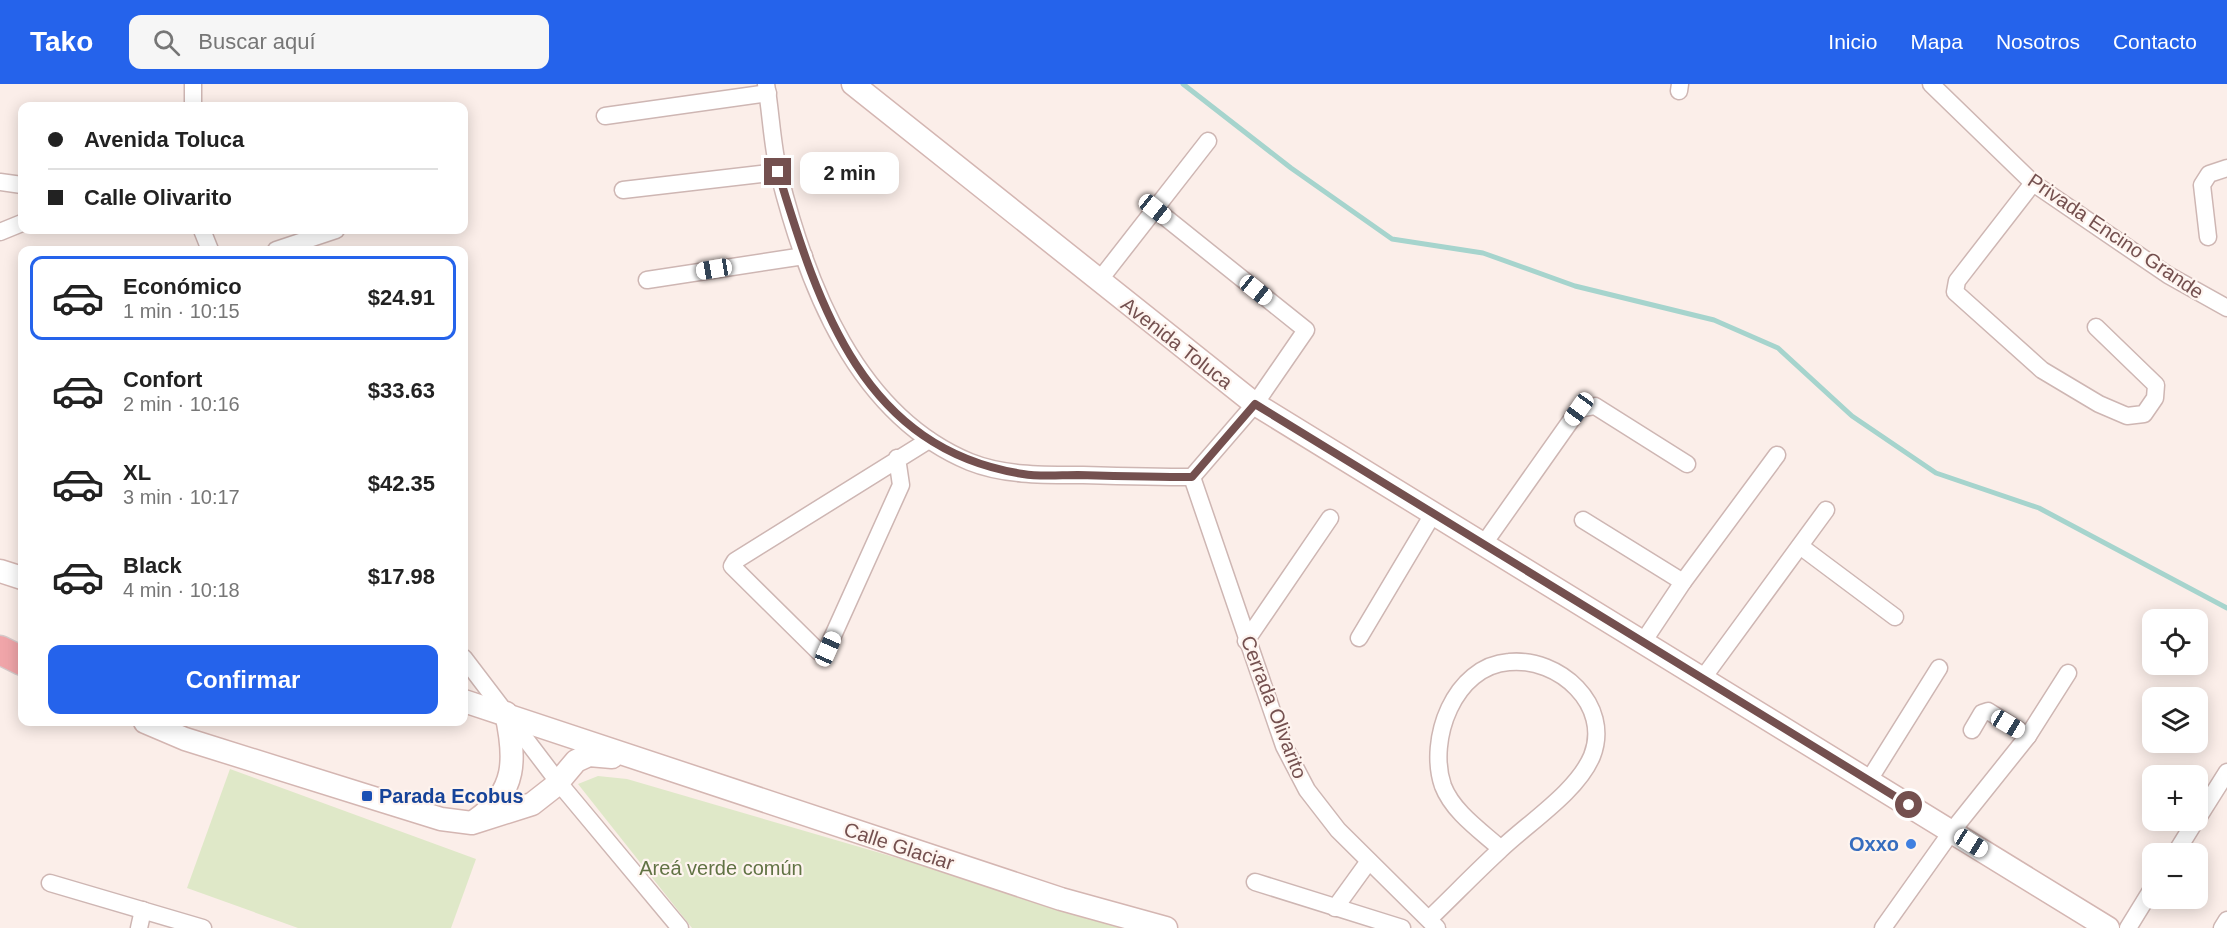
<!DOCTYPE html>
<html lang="es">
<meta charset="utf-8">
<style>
:root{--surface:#fff;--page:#f6f6f6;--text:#222;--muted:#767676;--line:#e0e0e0;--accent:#2563eb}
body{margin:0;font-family:Arial,sans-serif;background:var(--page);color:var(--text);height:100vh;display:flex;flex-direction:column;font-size:22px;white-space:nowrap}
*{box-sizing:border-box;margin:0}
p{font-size:20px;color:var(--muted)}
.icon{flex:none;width:33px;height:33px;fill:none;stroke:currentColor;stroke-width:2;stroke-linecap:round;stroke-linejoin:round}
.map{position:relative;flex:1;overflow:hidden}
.details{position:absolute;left:18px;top:162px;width:450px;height:480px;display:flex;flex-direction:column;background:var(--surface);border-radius:12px;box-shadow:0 3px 15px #0003}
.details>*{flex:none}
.top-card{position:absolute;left:18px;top:18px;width:450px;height:132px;border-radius:12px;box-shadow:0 3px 15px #0003;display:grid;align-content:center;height:132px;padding:0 30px;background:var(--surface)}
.controls{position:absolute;left:2142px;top:525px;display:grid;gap:12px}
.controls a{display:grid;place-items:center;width:66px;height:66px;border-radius:12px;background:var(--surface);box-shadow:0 3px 15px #0003;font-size:30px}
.end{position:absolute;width:27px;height:27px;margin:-14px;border:8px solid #74504f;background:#fff;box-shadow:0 0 0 3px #fff}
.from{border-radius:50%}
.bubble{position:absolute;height:42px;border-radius:12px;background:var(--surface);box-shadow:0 3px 15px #0003;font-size:20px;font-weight:800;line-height:42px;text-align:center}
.car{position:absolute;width:18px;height:36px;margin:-18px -9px;border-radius:8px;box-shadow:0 0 4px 2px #0007;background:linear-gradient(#fff 24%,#345 0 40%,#fff 0 76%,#345 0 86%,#fff 0)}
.top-card b{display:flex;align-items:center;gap:21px;height:57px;font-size:22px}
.top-card b+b{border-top:2px solid var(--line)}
.top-card i{width:15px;height:15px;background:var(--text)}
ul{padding:10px 0 0;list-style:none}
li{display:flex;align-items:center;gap:18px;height:84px;margin:0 12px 9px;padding:0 18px;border:3px solid transparent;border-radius:12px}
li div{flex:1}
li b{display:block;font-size:22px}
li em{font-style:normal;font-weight:800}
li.on{border-color:var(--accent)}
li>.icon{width:54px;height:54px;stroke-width:1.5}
.button{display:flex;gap:12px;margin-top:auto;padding:12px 30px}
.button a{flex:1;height:69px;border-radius:12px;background:var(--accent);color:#fff;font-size:24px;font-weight:800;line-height:69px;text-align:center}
header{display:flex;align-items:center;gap:36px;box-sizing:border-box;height:84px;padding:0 30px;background:var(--accent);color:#fff}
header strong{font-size:28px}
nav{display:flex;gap:33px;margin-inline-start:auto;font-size:21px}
.search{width:420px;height:54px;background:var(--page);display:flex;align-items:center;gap:15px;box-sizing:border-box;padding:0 21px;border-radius:12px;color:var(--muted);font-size:22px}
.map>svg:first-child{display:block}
.green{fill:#dfe8c8}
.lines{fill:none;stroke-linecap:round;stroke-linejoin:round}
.stream{stroke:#a6d4cd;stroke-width:5}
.street-casing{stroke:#ceb6b3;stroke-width:19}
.secondary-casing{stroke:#d4b6b2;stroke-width:25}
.highway-casing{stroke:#d5caca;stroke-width:31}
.street{stroke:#fff;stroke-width:16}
.secondary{stroke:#fff;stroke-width:22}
.highway{stroke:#f0a5a9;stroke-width:28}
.route{stroke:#74504f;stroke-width:8}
.transit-dot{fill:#1a4fb4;stroke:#fef4ef;stroke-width:2}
.shop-dot{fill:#3f7fe0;stroke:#fef4ef;stroke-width:2}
.labels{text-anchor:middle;stroke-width:4.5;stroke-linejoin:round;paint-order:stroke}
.street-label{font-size:20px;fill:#74504f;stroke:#fef4ef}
.transit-label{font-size:20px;font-weight:bold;fill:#164399;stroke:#fef4ef;text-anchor:start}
.shop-label{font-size:20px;font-weight:bold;fill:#366cbe;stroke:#fef4ef;text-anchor:end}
.park-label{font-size:20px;fill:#617344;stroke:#fef4ef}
</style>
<header>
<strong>Tako</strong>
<div class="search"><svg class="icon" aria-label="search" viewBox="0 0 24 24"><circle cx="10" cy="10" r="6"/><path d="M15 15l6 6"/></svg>Buscar aquí</div>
<nav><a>Inicio</a><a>Mapa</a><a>Nosotros</a><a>Contacto</a></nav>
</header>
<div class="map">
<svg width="2227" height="844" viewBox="0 0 2227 844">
<rect width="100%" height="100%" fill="#fbeee9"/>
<g class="green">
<path d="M230,685L476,775L451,844H298L187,804Z"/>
<path d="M598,692L627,695L1137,844H692L578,700Z"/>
</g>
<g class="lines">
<path class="stream" d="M1183,0L1291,84L1392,155L1483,169L1575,202L1714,236L1778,264L1852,332L1936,389L2039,424L2227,524"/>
<defs>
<g id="street">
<path d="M193,0V22"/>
<path d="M766,0C771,29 772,61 779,90C807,201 856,331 970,378C1005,392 1046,391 1083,391C1119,392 1155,393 1192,393L1255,320L1306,246L1155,125"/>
<path d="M1931,0L2033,99L2168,191L2227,224"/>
<path d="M1679,7L1680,0"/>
<path d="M605,32L768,9"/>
<path d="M0,98L22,101"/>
<path d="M2033,99L1957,197L1955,208L2042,286L2099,320L2127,332L2144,330L2155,314L2156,301L2096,243"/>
<path d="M623,106L778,88"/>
<path d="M202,146L210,166"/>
<path d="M0,148L22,139"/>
<path d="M2208,153L2202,101L2209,90L2227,84"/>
<path d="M276,166L336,146"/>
<path d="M647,196L804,172"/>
<path d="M1098,198L1208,57"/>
<path d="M897,374L901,401L827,565L819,568L732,482L735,477L929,356"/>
<path d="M1192,393L1284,662L1307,706L1338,746L1437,844"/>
<path d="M1583,436L1683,498"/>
<path d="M1483,461L1579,325L1595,322L1687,380"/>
<path d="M1800,462L1895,533"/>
<path d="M1359,554L1433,430"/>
<path d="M1246,557L1330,434"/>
<path d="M1643,558L1683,498L1777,371"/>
<path d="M464,574L559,699L680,844"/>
<path d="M1703,594L1826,426"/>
<path d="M1972,646L1982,629L1988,627L2028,652"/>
<path d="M1869,696L1939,584"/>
<path d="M2198,734L2227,688"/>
<path d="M2175,770L2196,736"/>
<path d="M1255,798L1402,844"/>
<path d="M50,799L203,844"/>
<path d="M1335,824L1369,777"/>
<path d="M1429,835C1453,812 1476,788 1500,766C1528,739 1577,708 1592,672C1612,621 1559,573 1509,578C1454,582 1427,656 1443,702C1453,728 1481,747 1501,765"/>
<path d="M139,844L143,826"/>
<path d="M1883,844L1952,747L2028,652L2068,589"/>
<path d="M2128,844L2152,805"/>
<path d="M2222,844L2227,836"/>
</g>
<g id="secondary">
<path d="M853,0L1255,320L2108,844"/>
<path d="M0,487L22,494"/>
<path d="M464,617L1061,815L1166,844"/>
<path d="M145,638L185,655L367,712L441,735L472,739L532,720L555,702L576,677L589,671L612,673"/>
<path d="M476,736C517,708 516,674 506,629"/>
</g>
<path id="highway" d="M0,566L22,577"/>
</defs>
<use href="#street" class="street-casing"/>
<use href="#secondary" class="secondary-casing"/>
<use href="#highway" class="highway-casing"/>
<use href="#street" class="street"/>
<use href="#secondary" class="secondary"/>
<use href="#highway" class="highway"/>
</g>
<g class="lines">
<path class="route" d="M778,88C819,223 863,365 1023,390C1040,393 1060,391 1078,391C1116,392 1154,393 1192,393L1255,320L1909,721"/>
</g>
<rect class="transit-dot" x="361" y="706" width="12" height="12" rx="3"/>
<circle class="shop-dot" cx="1911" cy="760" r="6"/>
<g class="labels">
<g class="street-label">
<text transform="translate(2116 152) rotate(34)" y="7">Privada Encino Grande</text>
<text transform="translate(1177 259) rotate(38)" y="7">Avenida Toluca</text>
<text transform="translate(1274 623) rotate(69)" y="7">Cerrada Olivarito</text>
<text transform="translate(899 762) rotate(18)" y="7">Calle Glaciar</text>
</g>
<g class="transit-label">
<text x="379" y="719">Parada Ecobus</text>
</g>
<g class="shop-label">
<text x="1899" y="767">Oxxo</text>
</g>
<g class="park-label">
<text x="721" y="791">Areá verde común</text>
</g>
</g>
</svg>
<div class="controls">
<a><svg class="icon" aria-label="locate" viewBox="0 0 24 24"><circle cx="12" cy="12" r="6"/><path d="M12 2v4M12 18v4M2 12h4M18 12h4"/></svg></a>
<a><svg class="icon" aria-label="layers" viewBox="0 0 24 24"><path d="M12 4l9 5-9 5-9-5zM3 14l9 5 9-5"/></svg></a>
<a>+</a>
<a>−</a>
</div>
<i class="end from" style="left:1909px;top:721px"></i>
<i class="end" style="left:778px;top:88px"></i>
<div class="bubble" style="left:800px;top:68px;width:99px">2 min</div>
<i class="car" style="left:1155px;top:125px;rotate:129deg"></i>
<i class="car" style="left:714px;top:185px;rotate:261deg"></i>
<i class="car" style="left:1256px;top:206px;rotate:129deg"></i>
<i class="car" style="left:1579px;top:325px;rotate:216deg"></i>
<i class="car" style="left:828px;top:565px;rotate:24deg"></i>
<i class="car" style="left:2008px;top:640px;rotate:121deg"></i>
<i class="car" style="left:1971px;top:759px;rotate:122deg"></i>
<div class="top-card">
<b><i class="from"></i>Avenida Toluca</b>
<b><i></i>Calle Olivarito</b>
</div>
<section class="details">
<ul>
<li class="on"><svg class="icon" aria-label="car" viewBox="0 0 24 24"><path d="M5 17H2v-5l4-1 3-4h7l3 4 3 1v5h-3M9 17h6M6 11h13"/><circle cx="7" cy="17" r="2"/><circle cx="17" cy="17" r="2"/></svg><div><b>Económico</b><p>1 min · 10:15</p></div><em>$24.91</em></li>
<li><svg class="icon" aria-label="car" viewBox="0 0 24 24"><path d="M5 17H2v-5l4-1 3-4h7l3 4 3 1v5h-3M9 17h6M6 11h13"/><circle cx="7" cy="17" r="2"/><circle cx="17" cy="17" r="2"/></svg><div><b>Confort</b><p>2 min · 10:16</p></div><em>$33.63</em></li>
<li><svg class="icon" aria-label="car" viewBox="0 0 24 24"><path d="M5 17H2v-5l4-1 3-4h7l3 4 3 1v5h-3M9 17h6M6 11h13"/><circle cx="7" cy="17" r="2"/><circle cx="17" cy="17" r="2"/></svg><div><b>XL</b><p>3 min · 10:17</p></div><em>$42.35</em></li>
<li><svg class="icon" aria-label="car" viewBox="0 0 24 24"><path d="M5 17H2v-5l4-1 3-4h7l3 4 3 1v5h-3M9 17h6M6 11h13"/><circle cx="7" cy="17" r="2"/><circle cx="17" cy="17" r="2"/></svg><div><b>Black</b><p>4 min · 10:18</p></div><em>$17.98</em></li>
</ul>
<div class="button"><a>Confirmar</a></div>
</section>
</div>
